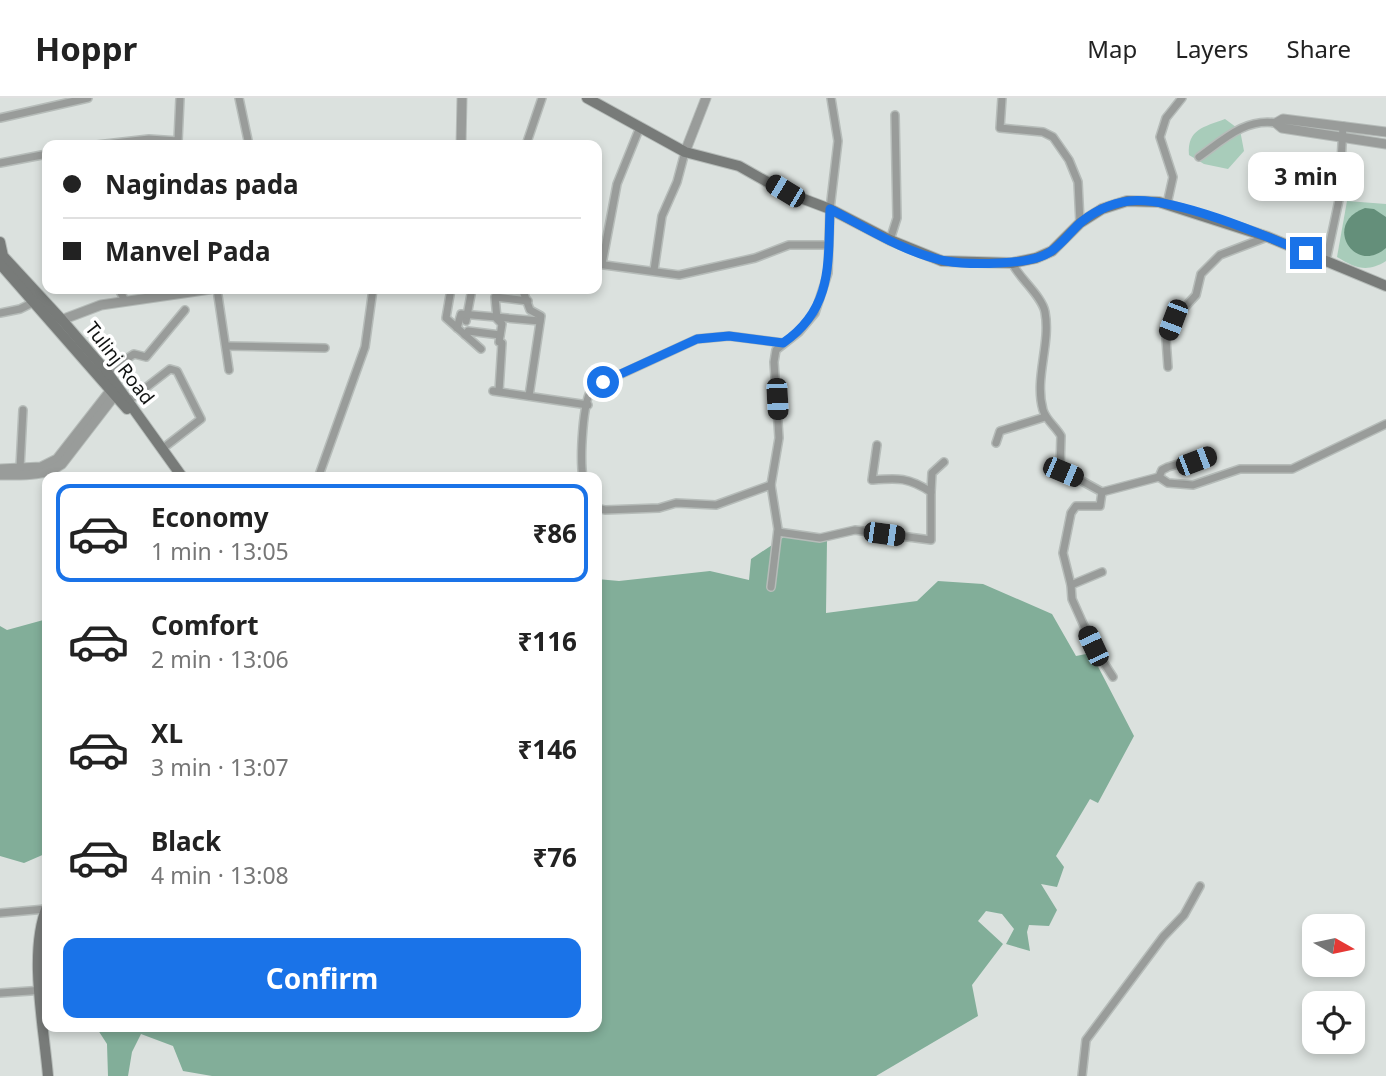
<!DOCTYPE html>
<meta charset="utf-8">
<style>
:root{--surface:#fff;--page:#f6f6f6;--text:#222;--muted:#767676;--line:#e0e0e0;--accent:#1a73e8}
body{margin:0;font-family:"Noto Sans",sans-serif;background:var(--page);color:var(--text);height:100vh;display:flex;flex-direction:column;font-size:26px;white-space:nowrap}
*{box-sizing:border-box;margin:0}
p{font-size:23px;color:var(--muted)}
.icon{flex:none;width:38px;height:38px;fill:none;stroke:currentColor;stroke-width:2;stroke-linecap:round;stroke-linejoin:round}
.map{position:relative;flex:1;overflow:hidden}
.drawer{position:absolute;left:42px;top:374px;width:560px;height:560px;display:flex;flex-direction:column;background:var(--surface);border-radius:14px;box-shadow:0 4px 10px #0003}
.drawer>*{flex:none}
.hud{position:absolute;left:42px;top:42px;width:560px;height:154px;border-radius:14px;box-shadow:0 4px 10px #0003;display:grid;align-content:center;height:154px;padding:0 21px;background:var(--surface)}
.needle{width:46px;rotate:99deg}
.fabs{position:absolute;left:1302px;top:816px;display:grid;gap:14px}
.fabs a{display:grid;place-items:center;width:63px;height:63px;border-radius:14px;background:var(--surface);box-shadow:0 4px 10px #0003;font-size:35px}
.end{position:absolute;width:32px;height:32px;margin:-16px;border:9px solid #1a73e8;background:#fff;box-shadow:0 0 0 4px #fff}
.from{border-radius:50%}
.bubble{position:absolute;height:49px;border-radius:14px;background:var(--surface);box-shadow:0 4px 10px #0003;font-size:23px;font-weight:700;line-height:49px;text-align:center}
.car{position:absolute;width:21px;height:42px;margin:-21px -10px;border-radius:9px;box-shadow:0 0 5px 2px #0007;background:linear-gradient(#222 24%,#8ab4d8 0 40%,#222 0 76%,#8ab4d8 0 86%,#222 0)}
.hud b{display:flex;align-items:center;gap:24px;height:66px;font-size:26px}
.hud b+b{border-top:2px solid var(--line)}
.hud i{width:18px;height:18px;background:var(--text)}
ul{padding:12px 0 0;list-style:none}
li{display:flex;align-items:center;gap:21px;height:98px;margin:0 14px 10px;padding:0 7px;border:4px solid transparent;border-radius:14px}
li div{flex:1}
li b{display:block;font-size:26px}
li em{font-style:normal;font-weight:700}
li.on{border-color:var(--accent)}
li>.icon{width:63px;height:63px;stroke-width:1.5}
.primary-button{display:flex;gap:14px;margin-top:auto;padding:14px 21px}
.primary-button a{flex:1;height:80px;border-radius:14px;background:var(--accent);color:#fff;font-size:28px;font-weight:700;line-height:80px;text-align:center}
header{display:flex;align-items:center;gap:42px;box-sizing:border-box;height:98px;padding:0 35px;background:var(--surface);border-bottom:2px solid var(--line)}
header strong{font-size:33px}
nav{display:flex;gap:38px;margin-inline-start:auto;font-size:24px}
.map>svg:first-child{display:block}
.green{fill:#a8ccba}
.forest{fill:#82ae99}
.water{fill:#648f7a}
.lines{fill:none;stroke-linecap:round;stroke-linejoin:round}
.minor-casing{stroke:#b6bcb9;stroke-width:10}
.tertiary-casing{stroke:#b6bcb9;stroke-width:11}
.secondary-casing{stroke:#b6bcb9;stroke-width:12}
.minor{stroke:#999c9a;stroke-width:7}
.tertiary{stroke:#999c9a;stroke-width:9}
.secondary{stroke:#787b79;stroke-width:10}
.route{stroke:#1a73e8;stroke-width:9}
.labels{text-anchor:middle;stroke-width:7;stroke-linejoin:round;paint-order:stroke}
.street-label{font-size:19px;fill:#101211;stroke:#fff}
</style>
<header>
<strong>Hoppr</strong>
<nav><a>Map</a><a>Layers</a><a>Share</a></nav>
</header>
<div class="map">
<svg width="1386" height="978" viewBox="0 0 1386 978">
<rect width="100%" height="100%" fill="#dbe1de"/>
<g class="green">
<path d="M1225,21L1240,32L1244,53L1228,71L1204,66L1189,57C1187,31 1204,29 1225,21Z"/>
<path d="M1347,103L1386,106V163C1367,175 1355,170 1337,159Z"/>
</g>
<g class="forest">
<path d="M784,439L827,442L826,515L917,503L938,483L983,486L1052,516L1076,558L1091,555L1134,638L1098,705L1090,701L1056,758L1064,769L1057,789L1041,786L1057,812L1049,828L1029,827L1027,834L1030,853L1006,846L1014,831L1002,816L986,813L978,823L1003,846L972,887L978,918L876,978H212L183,973L173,948L141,936L132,954L128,978H108L107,946L96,929H597V481L619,483L710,473L749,482L751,461Z"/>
<path d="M47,521V755L24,765L0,758V528L7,532Z"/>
</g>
<path class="water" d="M1365,110L1374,111L1386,119V150C1354,178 1322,125 1365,110Z"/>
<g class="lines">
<defs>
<g id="minor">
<path d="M239,0L249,47"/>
<path d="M1002,0L1000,30L1043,34L1053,39L1069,62L1078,84L1080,125"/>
<path d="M0,20L88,0"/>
<path d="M97,47L149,41L178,43L180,0"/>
<path d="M526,47L542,0"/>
<path d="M1199,59C1223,42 1245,20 1276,25"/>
<path d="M0,65L47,56"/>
<path d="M1167,106L1173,79L1160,39L1166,20L1182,0"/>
<path d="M890,142L897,120L895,17"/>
<path d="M1326,163L1339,102L1343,28"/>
<path d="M1012,165C1019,180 1042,198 1045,214C1051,246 1034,280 1043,312C1046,322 1056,329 1061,338L1060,371L1102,394L1159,379L1162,372L1168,369L1212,356"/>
<path d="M597,166L679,177L755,160L789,147H829"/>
<path d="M602,166L617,86L640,29"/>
<path d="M654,172L662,118L677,84L685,54"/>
<path d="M119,191L125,203"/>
<path d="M217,191L229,272"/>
<path d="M451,191L446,220L481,251"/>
<path d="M512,191L523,193L530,212L541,218L529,298"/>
<path d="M0,215L20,211L38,202"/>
<path d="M466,223L472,191"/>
<path d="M457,230L461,216L540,223"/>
<path d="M465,237L468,233L500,237"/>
<path d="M226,248L325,250"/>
<path d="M1168,269L1166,241L1173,222L1196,197L1201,176L1220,157L1267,139"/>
<path d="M104,276L134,256L146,259L185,212"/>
<path d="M493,293L588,307"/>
<path d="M499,293L502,245L499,244L502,226L497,221L495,199L528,203"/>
<path d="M126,305L170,271L177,273L201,321L162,351"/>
<path d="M996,345L1000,333L1045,319"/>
<path d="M20,370L23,312"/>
<path d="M1159,379L1168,385L1193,387L1240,371H1292L1386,326"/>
<path d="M318,380L365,249L373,191"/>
<path d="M583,380C580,362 582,302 593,289L697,241L729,238L783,245"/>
<path d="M931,394L932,375L944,364"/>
<path d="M1102,394L1100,408H1076L1071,415L1063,455L1071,487L1072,501L1093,548L1113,579"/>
<path d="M597,410L605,412L659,410L676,405L716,407L771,387"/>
<path d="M778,434L820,440L855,432L931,442V394C908,379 898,380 872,382L877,347"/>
<path d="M1071,487L1102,474"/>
<path d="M771,489L778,431L771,387L779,340L774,264L776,252L799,234L815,215L828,175L830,111L838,43L831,0"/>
<path d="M0,815L46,811"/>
<path d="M0,895L45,892"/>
<path d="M1082,978L1086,942L1163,839L1184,817L1200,788"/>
</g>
<g id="tertiary">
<path d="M1386,34L1283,21L1276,25L1282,30L1386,46"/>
<path d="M461,47L462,0"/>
<path d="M685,54L706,0"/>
<path d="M56,224L101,207L211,191"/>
<path d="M0,371L41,369L57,361L114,288"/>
<path d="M0,377C22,377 44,379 62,366L119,292"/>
</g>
<g id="secondary">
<path d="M587,0L685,54L739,68L785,94L830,111L890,142L942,163L1012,165L1036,160L1052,153L1080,125L1102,111L1127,103L1159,104L1268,139L1386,188"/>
<path d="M0,144L3,158L62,222L107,274L183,380"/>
<path d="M0,166L127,311"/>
<path d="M47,809C28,854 44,929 48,978"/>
</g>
</defs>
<use href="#minor" class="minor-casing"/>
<use href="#tertiary" class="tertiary-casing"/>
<use href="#secondary" class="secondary-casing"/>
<use href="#minor" class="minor"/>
<use href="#tertiary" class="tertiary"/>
<use href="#secondary" class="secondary"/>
</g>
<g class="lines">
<path class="route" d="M603,284L697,241L729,238L783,245C833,211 828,165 830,111C865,129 907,156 946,163C963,166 982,166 999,165C1016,164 1036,163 1050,154C1061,147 1069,136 1077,128C1090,115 1111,105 1129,103C1173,98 1264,137 1306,155"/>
</g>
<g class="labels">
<g class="street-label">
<text transform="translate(120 265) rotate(52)" y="7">Tulinj Road</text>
</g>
</g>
</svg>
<div class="fabs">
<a><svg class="needle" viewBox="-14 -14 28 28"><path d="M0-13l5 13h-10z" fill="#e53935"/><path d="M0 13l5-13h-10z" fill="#767676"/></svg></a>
<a><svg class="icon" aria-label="locate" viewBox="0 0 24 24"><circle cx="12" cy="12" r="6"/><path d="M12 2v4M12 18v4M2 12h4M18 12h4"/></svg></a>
</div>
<i class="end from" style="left:603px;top:284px"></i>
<i class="end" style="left:1306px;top:155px"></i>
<div class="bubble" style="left:1248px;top:54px;width:116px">3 min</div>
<i class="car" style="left:785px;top:93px;rotate:301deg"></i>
<i class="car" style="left:1173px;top:222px;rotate:201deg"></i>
<i class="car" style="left:777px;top:301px;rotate:177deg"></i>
<i class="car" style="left:1196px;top:363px;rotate:69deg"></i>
<i class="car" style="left:1063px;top:374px;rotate:113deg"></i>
<i class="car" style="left:884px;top:436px;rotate:98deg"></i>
<i class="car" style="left:1093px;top:548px;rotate:335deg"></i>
<div class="hud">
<b><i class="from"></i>Nagindas pada</b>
<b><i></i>Manvel Pada</b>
</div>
<section class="drawer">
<ul>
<li class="on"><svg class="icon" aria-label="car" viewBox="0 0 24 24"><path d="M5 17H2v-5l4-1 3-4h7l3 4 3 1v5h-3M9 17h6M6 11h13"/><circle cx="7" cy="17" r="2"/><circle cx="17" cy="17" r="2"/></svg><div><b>Economy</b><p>1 min · 13:05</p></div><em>₹86</em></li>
<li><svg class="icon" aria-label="car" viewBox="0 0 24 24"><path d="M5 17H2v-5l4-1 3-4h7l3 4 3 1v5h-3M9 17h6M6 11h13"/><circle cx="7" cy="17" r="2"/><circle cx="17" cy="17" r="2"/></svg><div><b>Comfort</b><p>2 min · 13:06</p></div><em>₹116</em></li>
<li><svg class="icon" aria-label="car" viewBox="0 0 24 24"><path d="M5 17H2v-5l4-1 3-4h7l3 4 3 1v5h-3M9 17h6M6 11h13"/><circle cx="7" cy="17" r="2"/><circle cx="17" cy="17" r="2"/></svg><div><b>XL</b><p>3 min · 13:07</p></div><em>₹146</em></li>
<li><svg class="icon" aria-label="car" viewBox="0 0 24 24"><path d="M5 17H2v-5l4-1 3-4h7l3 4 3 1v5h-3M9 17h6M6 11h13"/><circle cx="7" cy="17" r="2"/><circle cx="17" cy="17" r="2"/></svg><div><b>Black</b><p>4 min · 13:08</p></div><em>₹76</em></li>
</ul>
<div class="primary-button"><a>Confirm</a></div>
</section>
</div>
